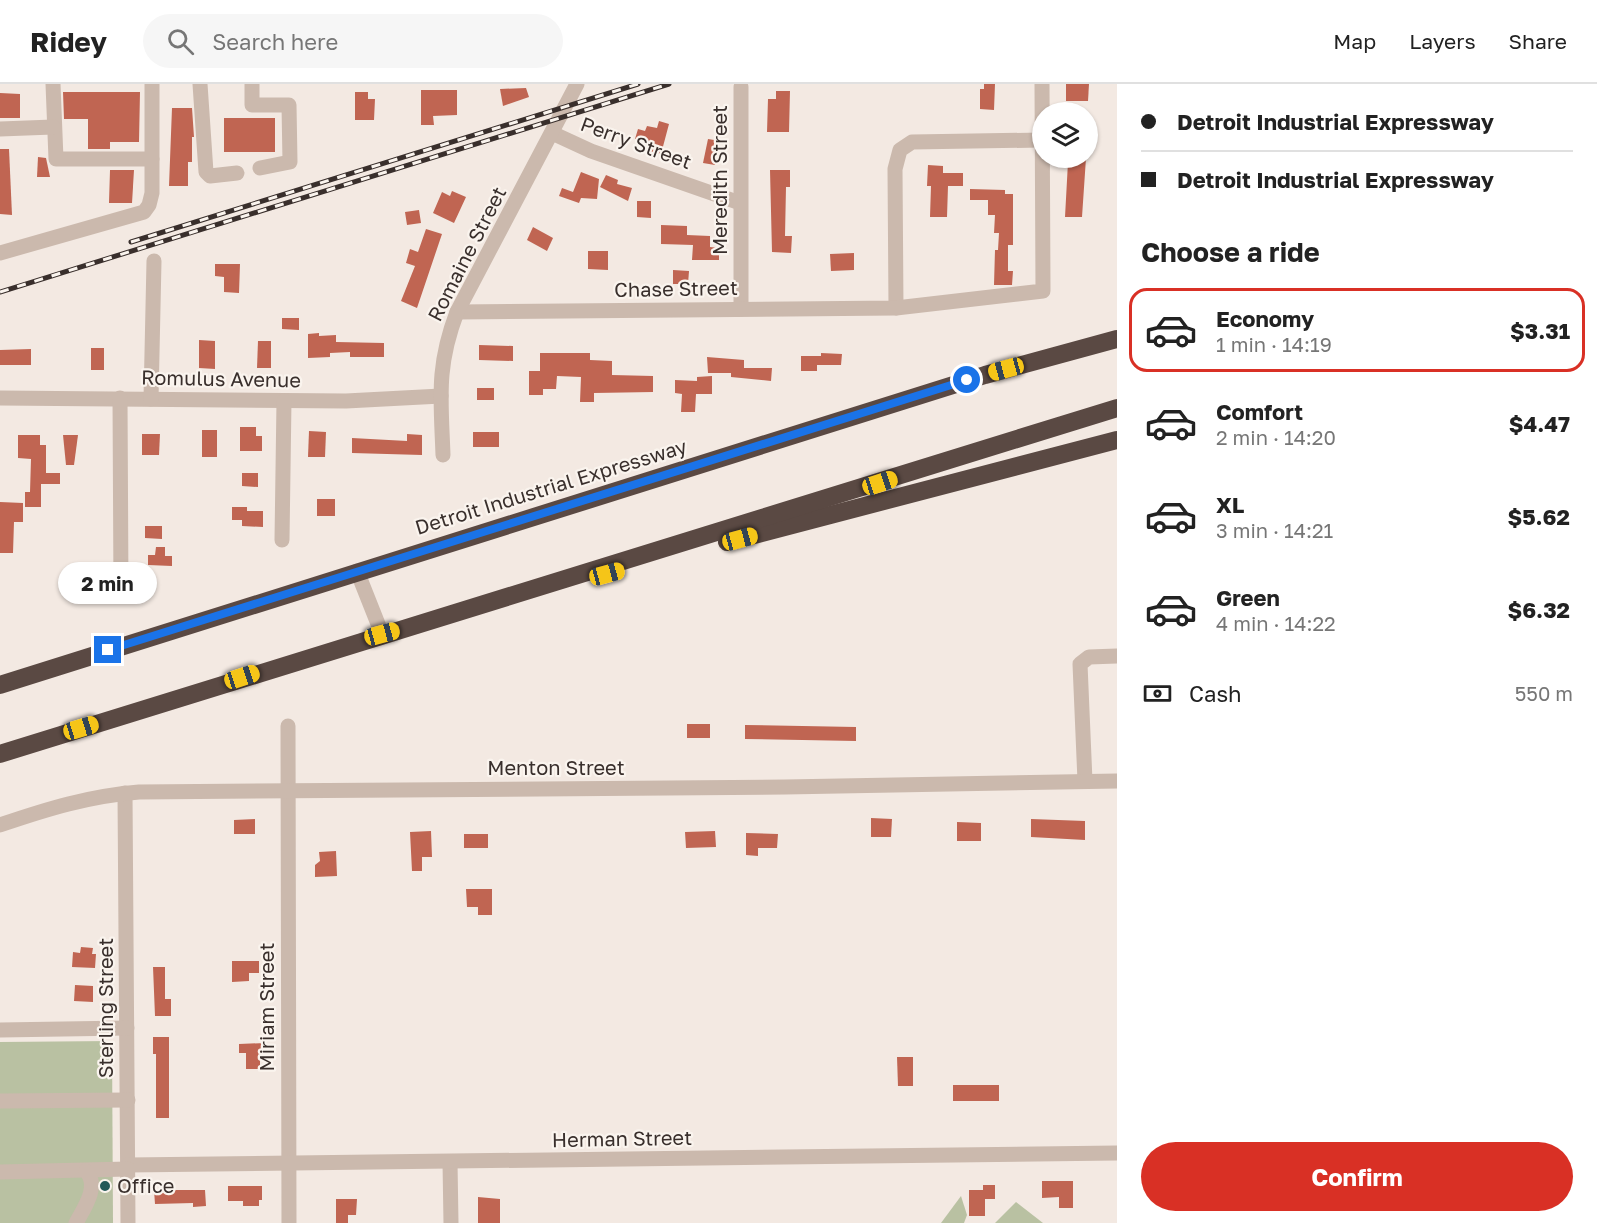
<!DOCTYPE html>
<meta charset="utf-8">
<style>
:root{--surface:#fff;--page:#f6f6f6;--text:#222;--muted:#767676;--line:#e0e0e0;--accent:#d93025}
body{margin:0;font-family:"Golos Text",sans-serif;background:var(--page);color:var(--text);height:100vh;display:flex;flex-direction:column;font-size:22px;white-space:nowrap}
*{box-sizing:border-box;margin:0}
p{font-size:20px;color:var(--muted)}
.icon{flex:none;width:33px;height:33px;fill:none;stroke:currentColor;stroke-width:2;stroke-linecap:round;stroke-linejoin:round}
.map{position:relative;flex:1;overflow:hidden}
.panel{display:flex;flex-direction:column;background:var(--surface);width:480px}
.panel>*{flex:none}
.top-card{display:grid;align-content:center;height:132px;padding:0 24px;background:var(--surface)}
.fabs{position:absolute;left:1032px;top:18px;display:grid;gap:12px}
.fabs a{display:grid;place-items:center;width:66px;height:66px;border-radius:50%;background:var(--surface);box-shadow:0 2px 4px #0004;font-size:30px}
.end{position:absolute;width:27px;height:27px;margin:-14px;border:8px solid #1a73e8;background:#fff;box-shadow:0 0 0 3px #fff}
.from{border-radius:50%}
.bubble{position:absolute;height:42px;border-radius:21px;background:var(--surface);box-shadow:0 2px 4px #0004;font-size:20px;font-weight:700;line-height:42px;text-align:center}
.car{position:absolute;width:18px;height:36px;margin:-18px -9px;border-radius:8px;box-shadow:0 0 4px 2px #0007;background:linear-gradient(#f5c518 24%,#345 0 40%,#f5c518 0 76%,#345 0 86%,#f5c518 0)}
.top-card b{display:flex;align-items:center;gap:21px;height:57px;font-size:22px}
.top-card b+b{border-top:2px solid var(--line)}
.top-card i{width:15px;height:15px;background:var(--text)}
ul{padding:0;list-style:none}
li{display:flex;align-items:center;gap:18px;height:84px;margin:0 12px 9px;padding:0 12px;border:3px solid transparent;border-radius:18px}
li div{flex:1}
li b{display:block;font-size:22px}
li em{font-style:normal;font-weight:700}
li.selected{border-color:var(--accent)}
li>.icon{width:54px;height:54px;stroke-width:1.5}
h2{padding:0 24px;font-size:27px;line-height:72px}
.pay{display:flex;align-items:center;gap:15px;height:66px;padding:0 24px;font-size:22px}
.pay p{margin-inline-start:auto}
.button{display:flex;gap:12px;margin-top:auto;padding:12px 24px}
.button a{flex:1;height:69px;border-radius:36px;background:var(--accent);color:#fff;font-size:24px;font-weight:700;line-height:69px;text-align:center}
header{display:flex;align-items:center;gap:36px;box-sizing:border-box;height:84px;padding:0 30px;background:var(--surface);border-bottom:2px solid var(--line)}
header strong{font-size:28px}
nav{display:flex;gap:33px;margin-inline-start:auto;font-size:21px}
.search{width:420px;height:54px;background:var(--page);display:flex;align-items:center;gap:15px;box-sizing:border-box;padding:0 21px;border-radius:33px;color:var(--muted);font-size:22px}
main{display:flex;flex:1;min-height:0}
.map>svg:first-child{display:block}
.green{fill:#b9c1a2}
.building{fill:#c06552}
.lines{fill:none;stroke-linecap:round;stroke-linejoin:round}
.minor{stroke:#cbb9ad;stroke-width:15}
.highway{stroke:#5a4943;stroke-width:18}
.rail-casing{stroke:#392f2c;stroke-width:5}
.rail{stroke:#faf4ee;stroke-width:3;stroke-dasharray:9;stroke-linecap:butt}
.route{stroke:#1a73e8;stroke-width:8}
.poi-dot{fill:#235959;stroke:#faf4ee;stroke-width:2}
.labels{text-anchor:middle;stroke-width:4.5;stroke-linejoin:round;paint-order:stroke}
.street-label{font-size:20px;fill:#392f2c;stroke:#faf4ee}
.poi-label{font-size:20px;fill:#392f2c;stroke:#faf4ee;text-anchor:start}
</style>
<header>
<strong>Ridey</strong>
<div class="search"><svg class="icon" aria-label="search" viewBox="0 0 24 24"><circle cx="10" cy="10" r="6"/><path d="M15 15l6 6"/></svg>Search here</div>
<nav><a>Map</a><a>Layers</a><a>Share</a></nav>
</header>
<main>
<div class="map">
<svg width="1117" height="1139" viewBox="0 0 1117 1139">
<rect width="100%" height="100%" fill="#f3e9e2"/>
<g class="green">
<path d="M112,957L113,1139H0V958Z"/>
<path d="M961,1112L967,1131L964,1139H941Z"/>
<path d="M1016,1118L1043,1139H995Z"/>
</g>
<g class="building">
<path d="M984,0H995L994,26L980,25V5H984Z"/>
<path d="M1066,0H1089L1088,17H1066Z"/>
<path d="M526,4L529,13L503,22L500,5Z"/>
<path d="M421,6H457V31L433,32L434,41H421Z"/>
<path d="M776,7H790L789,48H767L768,15H776Z"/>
<path d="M63,8H140L139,58H110V65H88V35H64Z"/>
<path d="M355,8H368V15H375L374,36H355Z"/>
<path d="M0,9L20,10V34H0Z"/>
<path d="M172,24H192L194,53H192V78H188V102H169Z"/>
<rect x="224" y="34" width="51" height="34"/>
<path d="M659,37L669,40L661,70L649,67L651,59L635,55L638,45L645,47L647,42L657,44Z"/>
<path d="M708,55L720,57L715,81L703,79Z"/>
<path d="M0,65H9L12,131L0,130Z"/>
<path d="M38,73L46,74L50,93H37Z"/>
<path d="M1071,74H1086L1082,133H1065L1068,78H1071Z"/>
<path d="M928,81L943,82V89H963V102H948L947,133H930L931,102H927Z"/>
<path d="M110,86H134L132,119H109Z"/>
<path d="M770,86H790V103H786L785,152H792L791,169L772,168Z"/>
<path d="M581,88L599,95L597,115L581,114L579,119L559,112L562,104L573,108Z"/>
<path d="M606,91L618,96L617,100L632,104L628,117L600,103Z"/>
<path d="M970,105L1005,106V110H1013V161H1008V187H1013L1012,201H994L995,166H998L999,149H994L995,131H988V116H970Z"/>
<path d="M452,107L466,113L454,139L433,129L442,108L450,112Z"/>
<path d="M637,117H651V134L637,133Z"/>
<path d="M419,126L421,139L407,141L405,128Z"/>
<path d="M661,141L687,142V151L710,152V163L719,164V176H692L693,161L661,160Z"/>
<path d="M533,143L553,154L547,167L527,156Z"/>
<path d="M426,145L442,150L417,224L401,217L415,182L406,179L410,165L418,168Z"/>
<path d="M588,167H608V186L588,185Z"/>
<path d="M854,169V186L831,187L830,170Z"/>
<path d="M215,180H240L239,209L224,208V193L215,192Z"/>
<path d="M673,186L689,187L688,200H673Z"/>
<path d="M282,234H299V246L282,245Z"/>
<path d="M319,249V252L336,251V258L384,259V273H350V268L330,269V273L308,274V250Z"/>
<path d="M199,256L215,257V285L199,284Z"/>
<path d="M258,257H271V284H257Z"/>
<path d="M479,261L513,262V277L479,276Z"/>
<rect x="91" y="264" width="13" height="22"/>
<path d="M31,265V281H0V266Z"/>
<path d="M540,269H590V276L612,277V291L653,292V308L594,309V318H580L581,293L557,292L556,305H543V311H529V287H540Z"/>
<path d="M821,269L842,270L841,281H817V287H801V272H821Z"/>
<path d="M707,273L744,276V284H772L771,297L731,293V289H708Z"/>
<path d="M712,292V310H696L695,328H681L682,310L675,309V296L697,297V293Z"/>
<rect x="477" y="304" width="17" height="12"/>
<path d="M240,343H256V352H262V367H240Z"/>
<rect x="202" y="346" width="15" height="27"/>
<path d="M309,347L326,348L325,373H308Z"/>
<rect x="473" y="348" width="26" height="15"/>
<path d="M142,350H160L159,371H142Z"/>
<path d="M407,350L422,351V371L352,369V354L407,357Z"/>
<path d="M18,351H40V361H46V389H60V400H41V423H25V408H30L31,375L18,374Z"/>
<path d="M63,351H78L74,381H66Z"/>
<path d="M242,389H258V403L242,402Z"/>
<rect x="317" y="415" width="18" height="17"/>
<path d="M0,418L23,419V438H14L13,469H0Z"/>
<path d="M232,423H247V427H263V443L242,442V436H232Z"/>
<path d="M145,442H162V455L145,454Z"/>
<path d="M156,463H165V472H172V482L148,481V471H155Z"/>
<path d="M83,487H105V502L83,501Z"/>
<rect x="687" y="640" width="23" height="14"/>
<path d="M745,641L856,643V657L745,655Z"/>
<path d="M871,734L892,735L891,753H871Z"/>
<path d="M255,735V750H234V736Z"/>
<path d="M1031,735L1085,737V756L1031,753Z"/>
<path d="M957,738L981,739V757H957Z"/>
<path d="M431,747L432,773H422V787H412L410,748Z"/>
<path d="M715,747L716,763L686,764L685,748Z"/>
<path d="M746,749L778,750L777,764H758V772L746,771Z"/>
<rect x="464" y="750" width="24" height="14"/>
<path d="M336,767L337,792L315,793V781L320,777L319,768Z"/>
<path d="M466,805H492V831H478V823H467Z"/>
<path d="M81,863L93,864L92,870H96L95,884L72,883L73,868L80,869Z"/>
<path d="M232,877H259V889H249V897L232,898Z"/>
<path d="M153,883H165V915H171V932H155Z"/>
<path d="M75,901L93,902V918L74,917Z"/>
<path d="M153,953H169V1034H156V970H153Z"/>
<path d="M265,959V970H260V985H246V969H239V960Z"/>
<path d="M897,973H913V1002H898Z"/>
<rect x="953" y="1001" width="46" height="16"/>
<path d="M1042,1097H1073V1124H1059V1113L1042,1114Z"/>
<path d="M983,1101H995V1115H985V1132H969V1106H983Z"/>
<path d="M228,1102H262V1116H259V1122H243V1117H228Z"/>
<path d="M154,1106H205L206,1122L193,1123V1119L155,1120Z"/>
<path d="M478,1113L500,1115V1139H478Z"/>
<path d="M336,1115H357L356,1131H348V1139H336Z"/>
</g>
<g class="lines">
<g class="minor">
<path d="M53,0L56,75H152"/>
<path d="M200,0L206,88L210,92L237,89"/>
<path d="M252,0V21H289L290,78L260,84"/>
<path d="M0,45L53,43"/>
<path d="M552,49L591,67L740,119"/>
<path d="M0,169L144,128L149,121L152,109V0"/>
<path d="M896,224L895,85L900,66L912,58L1042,56"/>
<path d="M741,225V3"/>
<path d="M457,228L896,224L1043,207L1042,0"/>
<path d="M0,314L346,317L441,312"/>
<path d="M120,314L121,507"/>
<path d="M151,315L154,177"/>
<path d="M443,371C441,315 436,283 457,228L577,0"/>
<path d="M282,456L284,317"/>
<path d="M357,487L382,550"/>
<path d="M288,642L289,1139"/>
<path d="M1085,697L1080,580L1089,573L1117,572"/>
<path d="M125,709L128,1139"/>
<path d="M0,741C47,725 89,712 139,708L785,703L1117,697"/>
<path d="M0,946L127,944"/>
<path d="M0,1017L128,1016"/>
<path d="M450,1078L451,1139"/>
<path d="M128,1081L1117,1069"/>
<path d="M0,1088L128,1085"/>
<path d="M76,1139C84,1124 100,1102 86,1087"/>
</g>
<g class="highway">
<path d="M727,458L1117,356"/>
<path d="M0,601L985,291L1117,255"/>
<path d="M0,670L1117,324"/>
</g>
<defs>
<g id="rail">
<path d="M131,158L638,0"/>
<path d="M0,208L669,0"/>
</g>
</defs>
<use href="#rail" class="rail-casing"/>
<use href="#rail" class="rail"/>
</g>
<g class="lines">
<path class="route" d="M108,566L967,296"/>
</g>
<circle class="poi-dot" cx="105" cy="1102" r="6"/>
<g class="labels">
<g class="street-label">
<text transform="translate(636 59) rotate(20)" y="7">Perry Street</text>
<text transform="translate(720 96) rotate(-90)" y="7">Meredith Street</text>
<text transform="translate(467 170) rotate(-63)" y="7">Romaine Street</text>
<text transform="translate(676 205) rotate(-1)" y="7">Chase Street</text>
<text transform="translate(221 295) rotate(1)" y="7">Romulus Avenue</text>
<text transform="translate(551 403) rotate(-17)" y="7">Detroit Industrial Expressway</text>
<text x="556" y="691">Menton Street</text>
<text transform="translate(267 923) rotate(-90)" y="7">Miriam Street</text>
<text transform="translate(106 924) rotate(-90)" y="7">Sterling Street</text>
<text transform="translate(622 1055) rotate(-1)" y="7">Herman Street</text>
</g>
<g class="poi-label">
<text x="117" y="1109">Office</text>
</g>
</g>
</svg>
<div class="fabs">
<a><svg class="icon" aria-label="layers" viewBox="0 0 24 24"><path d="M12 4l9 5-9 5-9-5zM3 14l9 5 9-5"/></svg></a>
</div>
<i class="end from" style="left:967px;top:296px"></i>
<i class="end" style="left:108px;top:566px"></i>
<div class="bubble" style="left:58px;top:478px;width:99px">2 min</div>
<i class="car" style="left:1006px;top:285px;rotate:255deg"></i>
<i class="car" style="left:880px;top:399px;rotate:72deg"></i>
<i class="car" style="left:740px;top:455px;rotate:75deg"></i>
<i class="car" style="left:607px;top:490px;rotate:75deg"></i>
<i class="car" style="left:382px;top:550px;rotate:75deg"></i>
<i class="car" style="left:242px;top:593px;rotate:72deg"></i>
<i class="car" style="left:81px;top:644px;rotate:73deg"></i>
</div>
<section class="panel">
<div class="top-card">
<b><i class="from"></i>Detroit Industrial Expressway</b>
<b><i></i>Detroit Industrial Expressway</b>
</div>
<h2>Choose a ride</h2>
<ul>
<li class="selected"><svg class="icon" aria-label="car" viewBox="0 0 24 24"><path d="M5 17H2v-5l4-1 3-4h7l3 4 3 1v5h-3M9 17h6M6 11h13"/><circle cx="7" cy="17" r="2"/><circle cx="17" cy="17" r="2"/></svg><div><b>Economy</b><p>1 min · 14:19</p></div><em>$3.31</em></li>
<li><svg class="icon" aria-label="car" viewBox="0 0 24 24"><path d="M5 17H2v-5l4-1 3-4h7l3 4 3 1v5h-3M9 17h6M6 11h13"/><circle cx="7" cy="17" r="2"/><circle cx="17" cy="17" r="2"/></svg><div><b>Comfort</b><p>2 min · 14:20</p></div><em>$4.47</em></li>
<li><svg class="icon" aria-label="car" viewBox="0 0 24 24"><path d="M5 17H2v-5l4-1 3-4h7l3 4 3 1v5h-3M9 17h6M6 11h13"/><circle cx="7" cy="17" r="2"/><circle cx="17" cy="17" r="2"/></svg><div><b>XL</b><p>3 min · 14:21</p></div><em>$5.62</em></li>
<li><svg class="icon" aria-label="car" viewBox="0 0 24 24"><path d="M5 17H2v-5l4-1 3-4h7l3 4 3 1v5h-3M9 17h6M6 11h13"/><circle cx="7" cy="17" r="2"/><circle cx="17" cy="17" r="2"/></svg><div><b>Green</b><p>4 min · 14:22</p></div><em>$6.32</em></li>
</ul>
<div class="pay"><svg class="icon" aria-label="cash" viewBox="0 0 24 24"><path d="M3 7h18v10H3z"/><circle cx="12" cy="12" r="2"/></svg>Cash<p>550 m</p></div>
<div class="button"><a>Confirm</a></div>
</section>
</main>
